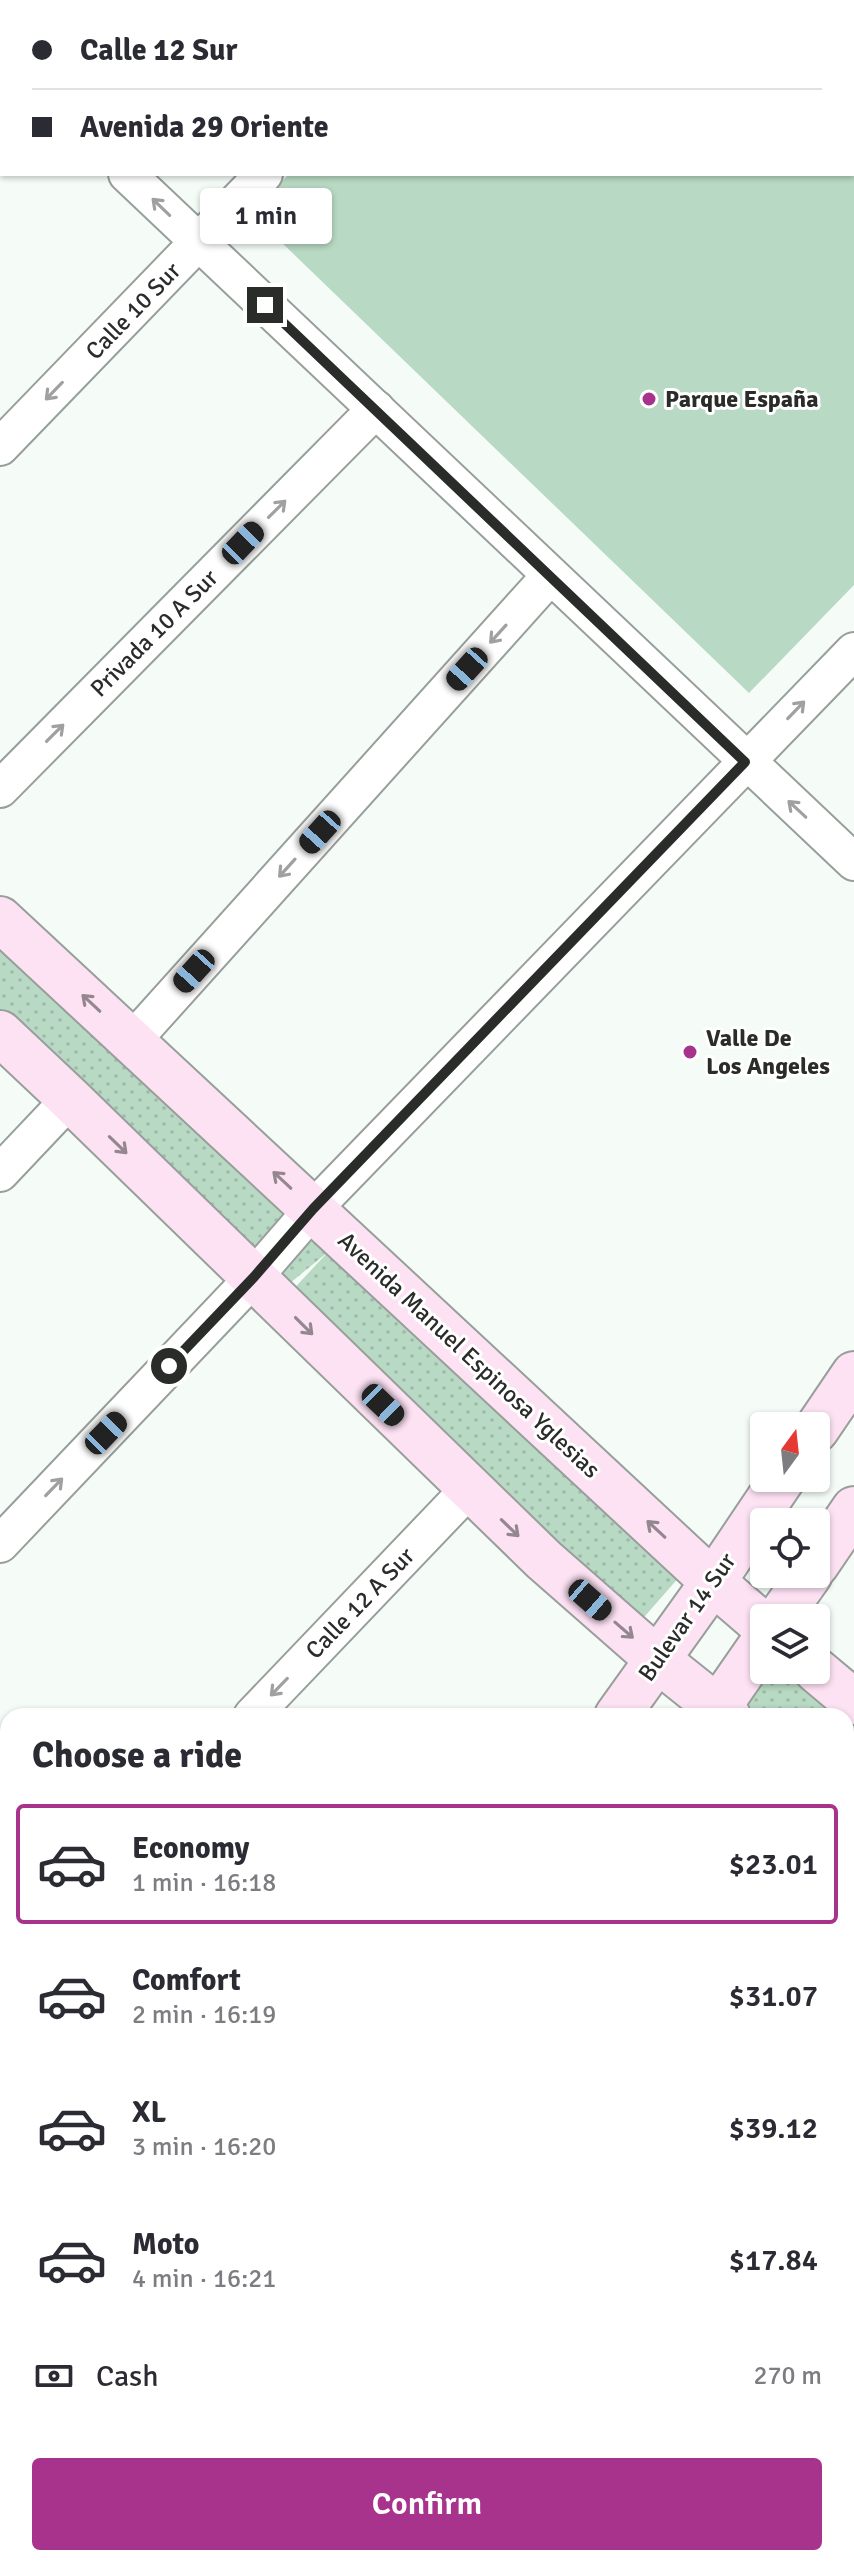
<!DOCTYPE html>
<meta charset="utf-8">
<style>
:root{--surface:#fff;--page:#f2f2f3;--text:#2b2b33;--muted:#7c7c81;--line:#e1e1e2;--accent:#a8338d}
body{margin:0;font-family:Signika,sans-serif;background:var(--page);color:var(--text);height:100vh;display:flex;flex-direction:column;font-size:30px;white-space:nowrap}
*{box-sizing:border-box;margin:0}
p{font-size:26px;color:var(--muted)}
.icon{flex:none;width:44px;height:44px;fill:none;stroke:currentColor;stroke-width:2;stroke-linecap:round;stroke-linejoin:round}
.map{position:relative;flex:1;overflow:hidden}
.drawer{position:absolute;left:0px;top:1708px;width:854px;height:858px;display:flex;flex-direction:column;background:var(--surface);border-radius:24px 24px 0 0;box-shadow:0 2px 6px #0004}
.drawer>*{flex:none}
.banner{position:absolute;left:0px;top:0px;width:854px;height:176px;box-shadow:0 2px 6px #0004;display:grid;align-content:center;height:176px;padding:0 32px;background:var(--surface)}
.needle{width:52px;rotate:15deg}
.fabs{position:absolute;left:750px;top:1412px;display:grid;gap:16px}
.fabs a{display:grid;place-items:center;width:80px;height:80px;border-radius:8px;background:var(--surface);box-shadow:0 2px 6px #0004;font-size:40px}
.end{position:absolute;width:36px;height:36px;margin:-18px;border:10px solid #2a2c2a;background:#fff;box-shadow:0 0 0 4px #fff}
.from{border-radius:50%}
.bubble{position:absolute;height:56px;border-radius:8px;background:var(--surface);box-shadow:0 2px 6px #0004;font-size:26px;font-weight:600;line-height:56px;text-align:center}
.car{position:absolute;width:24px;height:48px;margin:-24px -12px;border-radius:10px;box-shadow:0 0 6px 2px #0007;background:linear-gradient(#222 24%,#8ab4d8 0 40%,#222 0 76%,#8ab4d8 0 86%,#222 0)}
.banner b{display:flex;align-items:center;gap:28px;height:76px;font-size:30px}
.banner b+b{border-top:2px solid var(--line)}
.banner i{width:20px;height:20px;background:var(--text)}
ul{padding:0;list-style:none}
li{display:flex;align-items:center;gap:24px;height:120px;margin:0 16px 12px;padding:0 16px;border:4px solid transparent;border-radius:8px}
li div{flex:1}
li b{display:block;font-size:30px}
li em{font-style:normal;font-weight:600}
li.on{border-color:var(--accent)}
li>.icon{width:72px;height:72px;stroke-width:1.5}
h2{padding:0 32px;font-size:36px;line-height:96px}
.pay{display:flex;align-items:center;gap:20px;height:88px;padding:0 32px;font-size:30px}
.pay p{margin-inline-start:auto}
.button{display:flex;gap:16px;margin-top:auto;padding:16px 32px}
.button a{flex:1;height:92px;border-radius:8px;background:var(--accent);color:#fff;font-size:32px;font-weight:600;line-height:92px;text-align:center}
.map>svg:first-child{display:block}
.park{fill:url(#park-dots)}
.pitch{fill:#b8d9c3}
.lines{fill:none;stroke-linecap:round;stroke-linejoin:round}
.service-casing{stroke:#989f9a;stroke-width:22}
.minor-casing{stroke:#989f9a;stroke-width:40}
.secondary-casing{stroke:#989f9a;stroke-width:48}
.service{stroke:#fff;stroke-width:18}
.minor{stroke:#fff;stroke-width:36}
.secondary{stroke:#fde2f4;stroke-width:44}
.oneway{stroke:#9fa09f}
.oneway2{stroke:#94878f}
.route{stroke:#2a2c2a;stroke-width:10}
.poi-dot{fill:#a8338d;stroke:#fff;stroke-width:3}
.labels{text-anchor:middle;stroke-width:6;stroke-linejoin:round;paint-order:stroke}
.street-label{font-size:24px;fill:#2a2c2a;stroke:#fff}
.poi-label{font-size:24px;font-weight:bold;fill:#2a2c2a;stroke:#fff;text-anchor:start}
</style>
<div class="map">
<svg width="854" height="2565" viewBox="0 0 854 2565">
<defs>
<pattern id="park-dots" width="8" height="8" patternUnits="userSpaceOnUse" patternTransform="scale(2)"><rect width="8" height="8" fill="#b8d9c3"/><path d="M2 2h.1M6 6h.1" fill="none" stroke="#9ebaa8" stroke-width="1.8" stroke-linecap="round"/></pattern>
</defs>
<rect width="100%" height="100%" fill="#f5fcf7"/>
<g class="park">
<path d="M0,934L681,1575L638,1624L288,1295L328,1252L284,1288L0,1016Z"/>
<path d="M764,1670H794L854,1719V1834L846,1827V1716H728Z"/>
</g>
<path class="pitch" d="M459,0H854V585L749,693L251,213L289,174H852V2H457Z"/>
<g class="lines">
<defs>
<g id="service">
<path d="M589,2558L596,2565"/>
<path d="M692,2565L698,2558"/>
</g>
<g id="minor">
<path d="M31,2L33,0"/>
<path d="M426,2L428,0"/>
<path d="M0,33L2,31"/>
<path d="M127,174L854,862"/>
<path d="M0,447L264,174"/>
<path d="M0,789L376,409"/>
<path d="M132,1041L550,576"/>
<path d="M0,1173L70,1099"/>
<path d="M0,1544L254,1277L313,1209L854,651"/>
<path d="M252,1716L469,1489"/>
<path d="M0,1759L8,1767"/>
<path d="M0,1982L8,1973"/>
<path d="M437,2558L444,2565"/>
<path d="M793,2558L800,2565"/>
</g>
<g id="secondary">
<path d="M0,919L713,1582L764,1626"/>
<path d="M0,1033L70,1099L544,1560L658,1660L728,1716"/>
<path d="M816,1430L854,1374"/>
<path d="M816,1565L854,1509"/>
<path d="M779,1618L810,1574"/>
<path d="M816,1670L854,1702"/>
<path d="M617,1716L713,1582L783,1478"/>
<path d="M712,1716L764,1641"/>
<path d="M846,1817L854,1824"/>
<path d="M7,2565L12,2558"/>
<path d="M119,2565L124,2558"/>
</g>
</defs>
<use href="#service" class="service-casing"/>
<use href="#minor" class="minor-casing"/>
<use href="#secondary" class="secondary-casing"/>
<use href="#service" class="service"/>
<use href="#minor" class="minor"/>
<use href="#secondary" class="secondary"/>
</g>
<defs><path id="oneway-shaft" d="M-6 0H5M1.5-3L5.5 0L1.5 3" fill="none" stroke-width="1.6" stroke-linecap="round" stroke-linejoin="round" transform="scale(2)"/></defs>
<g class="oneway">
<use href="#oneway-shaft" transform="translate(161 207) rotate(-136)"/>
<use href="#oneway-shaft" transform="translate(54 391) rotate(134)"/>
<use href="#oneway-shaft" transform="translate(277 509) rotate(-45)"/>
<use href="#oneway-shaft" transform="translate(498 634) rotate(132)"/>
<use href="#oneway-shaft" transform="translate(796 710) rotate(-46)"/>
<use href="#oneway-shaft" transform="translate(55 733) rotate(-45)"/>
<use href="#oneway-shaft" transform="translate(797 809) rotate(-137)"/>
<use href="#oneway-shaft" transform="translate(287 868) rotate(132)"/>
<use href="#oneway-shaft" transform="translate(54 1487) rotate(-46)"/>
<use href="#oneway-shaft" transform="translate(279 1687) rotate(134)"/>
</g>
<g class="oneway2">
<use href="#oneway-shaft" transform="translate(91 1003) rotate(-137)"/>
<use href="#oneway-shaft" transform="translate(118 1145) rotate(44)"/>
<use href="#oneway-shaft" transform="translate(282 1180) rotate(-137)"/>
<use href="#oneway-shaft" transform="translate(304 1326) rotate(45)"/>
<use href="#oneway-shaft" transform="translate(510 1528) rotate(44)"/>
<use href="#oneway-shaft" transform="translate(656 1529) rotate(-137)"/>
<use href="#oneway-shaft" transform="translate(624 1630) rotate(41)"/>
</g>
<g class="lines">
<path class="route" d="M169,1366L254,1277L313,1209L745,762L265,305"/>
</g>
<g class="poi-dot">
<circle cx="649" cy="399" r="8"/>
<circle cx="690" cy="1052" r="8"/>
</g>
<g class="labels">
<g class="street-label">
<text transform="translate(133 311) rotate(-46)" y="8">Calle 10 Sur</text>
<text transform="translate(154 633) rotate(-45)" y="8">Privada 10 A Sur</text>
<text transform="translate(469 1355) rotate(43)" y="8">Avenida Manuel Espinosa Yglesias</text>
<text transform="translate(360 1603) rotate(-46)" y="8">Calle 12 A Sur</text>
<text transform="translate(687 1617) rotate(-55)" y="8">Bulevar 14 Sur</text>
</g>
<g class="poi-label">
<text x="665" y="407">Parque España</text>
<text x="706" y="1046">Valle De<tspan x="706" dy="28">Los Angeles</tspan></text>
</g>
</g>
</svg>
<div class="fabs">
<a><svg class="needle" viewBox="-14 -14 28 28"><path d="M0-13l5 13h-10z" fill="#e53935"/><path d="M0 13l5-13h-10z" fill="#7c7c81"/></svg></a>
<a><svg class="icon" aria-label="locate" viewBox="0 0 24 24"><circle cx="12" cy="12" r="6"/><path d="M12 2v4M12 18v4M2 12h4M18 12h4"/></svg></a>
<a><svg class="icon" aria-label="layers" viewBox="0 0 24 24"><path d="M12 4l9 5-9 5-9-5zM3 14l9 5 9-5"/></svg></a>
</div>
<i class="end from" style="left:169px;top:1366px"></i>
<i class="end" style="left:265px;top:305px"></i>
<div class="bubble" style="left:200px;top:188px;width:132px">1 min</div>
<i class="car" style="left:243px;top:543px;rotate:44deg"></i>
<i class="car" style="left:467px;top:669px;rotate:222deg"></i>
<i class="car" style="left:320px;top:832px;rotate:222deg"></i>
<i class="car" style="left:194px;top:971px;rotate:222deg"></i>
<i class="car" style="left:383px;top:1405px;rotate:134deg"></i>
<i class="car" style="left:106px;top:1433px;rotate:44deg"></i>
<i class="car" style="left:590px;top:1600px;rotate:131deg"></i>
<div class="banner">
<b><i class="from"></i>Calle 12 Sur</b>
<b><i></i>Avenida 29 Oriente</b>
</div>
<section class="drawer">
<h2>Choose a ride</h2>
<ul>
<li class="on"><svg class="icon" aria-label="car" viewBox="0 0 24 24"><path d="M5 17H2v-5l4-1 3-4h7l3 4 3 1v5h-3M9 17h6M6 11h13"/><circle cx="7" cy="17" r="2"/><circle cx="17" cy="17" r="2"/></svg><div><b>Economy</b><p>1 min · 16:18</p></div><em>$23.01</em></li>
<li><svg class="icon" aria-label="car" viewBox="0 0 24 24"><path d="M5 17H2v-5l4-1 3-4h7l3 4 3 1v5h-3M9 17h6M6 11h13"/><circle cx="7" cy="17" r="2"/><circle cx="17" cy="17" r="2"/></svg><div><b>Comfort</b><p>2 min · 16:19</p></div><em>$31.07</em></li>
<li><svg class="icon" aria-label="car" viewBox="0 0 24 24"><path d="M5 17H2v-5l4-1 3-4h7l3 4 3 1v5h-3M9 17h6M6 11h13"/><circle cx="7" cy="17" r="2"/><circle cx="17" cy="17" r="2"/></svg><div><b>XL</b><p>3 min · 16:20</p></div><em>$39.12</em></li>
<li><svg class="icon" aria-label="car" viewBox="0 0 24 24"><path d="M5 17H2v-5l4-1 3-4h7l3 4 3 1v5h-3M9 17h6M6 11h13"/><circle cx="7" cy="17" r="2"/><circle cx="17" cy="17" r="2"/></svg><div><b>Moto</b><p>4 min · 16:21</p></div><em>$17.84</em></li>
</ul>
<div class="pay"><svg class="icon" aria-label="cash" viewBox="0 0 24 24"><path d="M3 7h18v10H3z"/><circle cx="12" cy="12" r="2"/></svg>Cash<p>270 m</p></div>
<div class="button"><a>Confirm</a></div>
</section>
</div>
